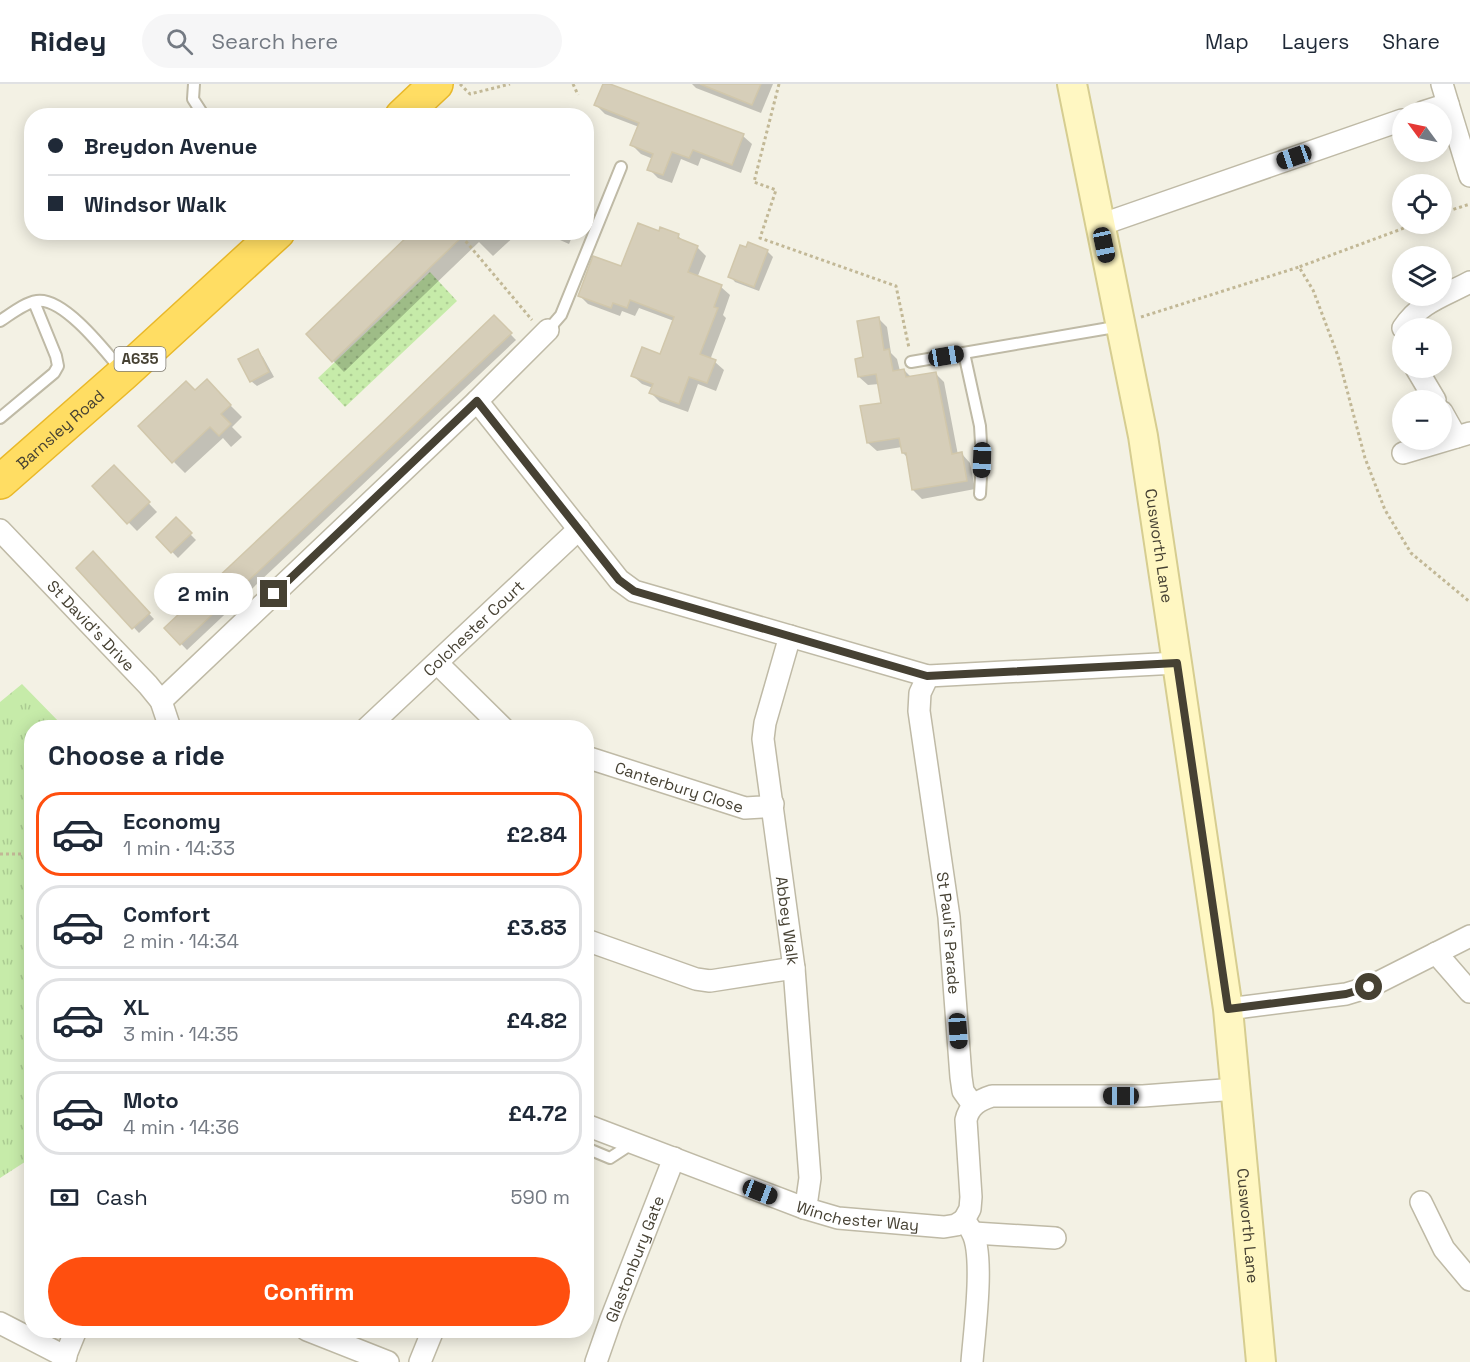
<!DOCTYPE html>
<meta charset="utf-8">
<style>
:root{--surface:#fff;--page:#f6f6f7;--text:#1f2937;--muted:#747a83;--line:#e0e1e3;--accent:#ff4f0f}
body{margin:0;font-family:"Space Grotesk",sans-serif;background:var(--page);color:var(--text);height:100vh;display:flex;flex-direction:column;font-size:22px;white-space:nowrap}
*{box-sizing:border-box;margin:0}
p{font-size:20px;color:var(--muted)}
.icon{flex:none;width:33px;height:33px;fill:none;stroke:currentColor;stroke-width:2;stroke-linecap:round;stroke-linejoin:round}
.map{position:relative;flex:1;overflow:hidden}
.drawer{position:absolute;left:24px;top:636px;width:570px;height:618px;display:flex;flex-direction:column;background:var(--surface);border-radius:24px;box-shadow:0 3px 15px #0003}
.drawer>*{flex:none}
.guide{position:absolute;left:24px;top:24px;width:570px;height:132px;border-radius:24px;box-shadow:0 3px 15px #0003;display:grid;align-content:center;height:132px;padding:0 24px;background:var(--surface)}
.needle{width:39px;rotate:303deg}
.fabs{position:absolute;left:1392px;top:18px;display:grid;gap:12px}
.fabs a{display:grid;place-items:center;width:60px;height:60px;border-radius:50%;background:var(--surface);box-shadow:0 3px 15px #0003;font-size:30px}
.end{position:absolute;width:27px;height:27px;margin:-14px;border:8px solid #464133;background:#fff;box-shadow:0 0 0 3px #fff}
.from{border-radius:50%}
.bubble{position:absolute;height:42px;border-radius:21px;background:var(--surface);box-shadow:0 3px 15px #0003;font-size:20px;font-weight:800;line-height:42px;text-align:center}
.car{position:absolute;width:18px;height:36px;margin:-18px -9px;border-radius:8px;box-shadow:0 0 4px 2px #0007;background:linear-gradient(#222 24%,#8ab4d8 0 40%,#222 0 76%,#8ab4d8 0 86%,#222 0)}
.guide b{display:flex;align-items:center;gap:21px;height:57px;font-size:22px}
.guide b+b{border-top:2px solid var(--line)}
.guide i{width:15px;height:15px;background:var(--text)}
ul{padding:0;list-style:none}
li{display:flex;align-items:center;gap:18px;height:84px;margin:0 12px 9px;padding:0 12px;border:3px solid var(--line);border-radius:24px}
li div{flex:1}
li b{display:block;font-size:22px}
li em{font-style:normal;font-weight:800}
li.active{border-color:var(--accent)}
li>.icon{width:54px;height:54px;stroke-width:1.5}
h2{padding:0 24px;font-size:27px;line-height:72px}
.pay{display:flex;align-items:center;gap:15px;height:66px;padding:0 24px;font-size:22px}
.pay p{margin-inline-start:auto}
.primary-button{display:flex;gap:12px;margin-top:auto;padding:12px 24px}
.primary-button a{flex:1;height:69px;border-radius:36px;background:var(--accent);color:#fff;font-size:24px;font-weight:800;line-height:69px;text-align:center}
header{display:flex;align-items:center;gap:36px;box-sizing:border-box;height:84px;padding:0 30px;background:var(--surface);border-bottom:2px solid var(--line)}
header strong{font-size:28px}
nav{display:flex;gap:33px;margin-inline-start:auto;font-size:21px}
.search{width:420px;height:54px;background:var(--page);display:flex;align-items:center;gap:15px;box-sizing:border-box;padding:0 21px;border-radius:33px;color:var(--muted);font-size:22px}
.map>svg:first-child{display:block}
.grass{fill:url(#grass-dots)}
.park{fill:url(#park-tufts)}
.shadow{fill:#0003}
.building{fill:#d6ceb9;stroke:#d1c7ab;stroke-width:1.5}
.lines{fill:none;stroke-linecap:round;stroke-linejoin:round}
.lane-casing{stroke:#bfbaa6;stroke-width:14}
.street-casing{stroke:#bfbaa6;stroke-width:24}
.secondary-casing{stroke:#d6cd90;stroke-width:32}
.highway-casing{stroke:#e9b829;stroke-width:36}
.path{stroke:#c2b896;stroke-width:3;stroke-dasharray:3 3;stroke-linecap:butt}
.lane{stroke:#fff;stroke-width:10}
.street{stroke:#fff;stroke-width:21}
.secondary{stroke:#fff7c2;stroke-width:28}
.highway{stroke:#ffdd63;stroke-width:33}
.route{stroke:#464133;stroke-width:8}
.labels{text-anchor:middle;stroke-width:6;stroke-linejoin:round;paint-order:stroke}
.shield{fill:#fff;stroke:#7e7a70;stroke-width:1.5}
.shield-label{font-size:15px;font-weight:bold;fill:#464133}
.street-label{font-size:16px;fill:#464133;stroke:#fff}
</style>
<header>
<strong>Ridey</strong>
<div class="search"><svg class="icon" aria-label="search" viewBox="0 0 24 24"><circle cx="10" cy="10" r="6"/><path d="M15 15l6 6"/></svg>Search here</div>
<nav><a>Map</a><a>Layers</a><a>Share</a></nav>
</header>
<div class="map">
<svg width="1470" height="1278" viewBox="0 0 1470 1278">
<defs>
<pattern id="grass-dots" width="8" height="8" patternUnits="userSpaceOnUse" patternTransform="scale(1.5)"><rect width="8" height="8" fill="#c6eba9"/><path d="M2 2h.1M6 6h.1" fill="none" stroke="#abcb92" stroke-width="1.8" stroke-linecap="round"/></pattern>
<pattern id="park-tufts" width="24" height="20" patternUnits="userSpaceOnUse" patternTransform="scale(1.5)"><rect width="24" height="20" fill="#c6eba9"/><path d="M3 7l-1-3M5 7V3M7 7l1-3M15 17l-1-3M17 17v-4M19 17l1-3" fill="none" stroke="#abcb92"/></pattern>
</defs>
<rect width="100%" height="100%" fill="#f3f1e4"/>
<path class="grass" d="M430,188L457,217L345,323L318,294Z"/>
<path class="park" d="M22,600L64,643L32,644L31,1074L0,1094V618Z"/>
<g class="shadow">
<path d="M604,0L743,52L752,60L741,89L701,74L698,82L681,75L672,99L658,94L649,85L653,75L641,70L632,61L639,43L605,30L596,21Z"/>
<path d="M692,0H773L761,29L696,4Z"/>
<path d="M447,148H519L493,172L479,158L344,288L308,251Z"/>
<path d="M542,148H574L569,160Z"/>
<path d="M660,149L678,152L686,159L697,163L706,172L697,194L721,203L730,211L723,231L726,234L710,276L715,278L724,286L716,307L698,300L688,328L660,318L651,309L653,304L642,300L633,292L661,272L674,237L639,224L635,232L622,227L620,232L588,220L579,211L622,184Z"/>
<path d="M767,167L773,173L759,207L735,198L730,192Z"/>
<path d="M494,233L516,256L187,566L166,544L382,341Z"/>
<path d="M878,234L887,243L891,269L897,275L900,287L904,286L911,293L935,289L944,298L958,371L962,370L970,379L975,405L922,415L913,406L908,374L903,369L902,363L877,367L868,359L882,320L879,300L868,301L859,293Z"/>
<path d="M257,267L263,273L274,293L257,302L251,297Z"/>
<path d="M218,309L242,333L232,343L242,353L231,363L223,354L185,389L174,378Z"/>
<path d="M114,383L157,428L137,447L94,403Z"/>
<path d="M176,436L196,456L178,474L158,453Z"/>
<path d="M93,470L154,535L139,549L78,484Z"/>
</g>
<g class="building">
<path d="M603,0H610L744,50L732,81L693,66L689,74L672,68L663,91L647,86L653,70L630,61L639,39L594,21Z"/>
<path d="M700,0H761L752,21Z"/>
<path d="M638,139L659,147L660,143L679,150L678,154L698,162L688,188L722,201L714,223L718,224L700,270L716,276L707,299L689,293L679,320L649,309L653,300L631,292L642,263L660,270L674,233L630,216L627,224L613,219L611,224L578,212L593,172L621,182Z"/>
<path d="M412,148H467L332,278L306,250Z"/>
<path d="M748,158L768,166L754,203L728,193L740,161L746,163Z"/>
<path d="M494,231L512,249L180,561L164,544L381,340Z"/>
<path d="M879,233L884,266L889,265L893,287L904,285L906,293L936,288L952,370L962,368L967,397L912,406L906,369H902L899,354L867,359L860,322L881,319L876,290L858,293L855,275L863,273L857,237Z"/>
<path d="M258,265L269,288L250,298L238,275Z"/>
<path d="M207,295L231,321L221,330L231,340L219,352L210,343L172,379L138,342L186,297L195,306Z"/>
<path d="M114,381L150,418L127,440L92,402Z"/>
<path d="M176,433L192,449L171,469L156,453Z"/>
<path d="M93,467L150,529L132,545L76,484Z"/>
</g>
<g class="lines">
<defs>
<g id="lane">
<path d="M194,0L193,15L204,32"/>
<path d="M359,148V149"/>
<path d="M0,237C11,230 24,219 37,217C64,213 106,268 122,287"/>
<path d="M548,246L561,231L621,83"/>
<path d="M964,269L980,342L982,376L980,410"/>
<path d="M911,278L1121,242"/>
<path d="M0,334L54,289L58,282L56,272L34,218"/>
<path d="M586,1064L610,1074L633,1059"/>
</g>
<g id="street">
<path d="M1448,20L1470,92"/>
<path d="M1423,28L1448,20L1442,0"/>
<path d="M1100,141L1402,36"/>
<path d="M1403,244C1420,218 1444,212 1470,198"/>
<path d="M1416,284L1435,316"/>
<path d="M477,317L619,496L634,507L928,592L1177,579"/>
<path d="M1442,328L1456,353"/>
<path d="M1403,369L1470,349"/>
<path id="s1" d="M0,446L148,601L161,617L170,644"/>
<path id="s2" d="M790,552L765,639L763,655L794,884L810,1094L807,1115L804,1124"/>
<path d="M437,579L503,644"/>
<path id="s3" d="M928,592L920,609L919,627L949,833L961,993L963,1007L973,1021"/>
<path d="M161,617L477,317L548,246"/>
<path id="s4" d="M367,644L579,445"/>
<path id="s5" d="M586,673L745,724L762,723L773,720"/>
<path d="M586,856L696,895L710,897L794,884"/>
<path d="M1436,869L1470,908"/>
<path d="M1228,925L1346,910L1369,903L1470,852"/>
<path id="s6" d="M586,1041L804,1124L838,1134L944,1143L956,1141L964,1136"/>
<path d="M1421,1118L1444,1165L1470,1196"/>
<path d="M964,1136L970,1125L971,1113L966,1036C969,1022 979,1016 992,1012H1143L1236,1005"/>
<path d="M964,1136C967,1140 970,1144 972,1148C985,1171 974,1250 972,1278"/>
<path d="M974,1149L1055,1154"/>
<path d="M0,1239L66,1273"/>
<path d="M307,1246L388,1278"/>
<path d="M63,1278L76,1246"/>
<path d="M420,1278L433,1246"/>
<path id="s7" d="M596,1278L611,1235L674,1074"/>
</g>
<g id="secondary">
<path id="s8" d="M1072,0L1143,352L1177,579L1228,925L1261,1278"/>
</g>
<g id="highway">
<path d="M402,32L436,0"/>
<path id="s9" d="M0,398L124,289L278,148"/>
</g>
</defs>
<use href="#lane" class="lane-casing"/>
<use href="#street" class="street-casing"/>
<use href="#secondary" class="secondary-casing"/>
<use href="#highway" class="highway-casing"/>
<g class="path">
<path d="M460,0L470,10L510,0"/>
<path d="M573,0L578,11"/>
<path d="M779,0L754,98L776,106L760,154L896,202L909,264"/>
<path d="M1442,129L1470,120"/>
<path d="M1415,140L1299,183L1313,206L1338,272L1365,374L1385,426L1411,469L1470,518"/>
<path d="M458,148L532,236"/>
<path d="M1141,233L1299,183"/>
<path d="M0,770H32"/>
</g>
<use href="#lane" class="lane"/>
<use href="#street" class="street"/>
<use href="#secondary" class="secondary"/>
<use href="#highway" class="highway"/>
</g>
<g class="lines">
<path class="route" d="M274,510L477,317L619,496L634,507L927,592L1177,579L1228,925L1346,910L1369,903"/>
</g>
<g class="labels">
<rect class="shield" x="114.5" y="263" width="51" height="24" rx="4.5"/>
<g class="shield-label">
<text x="140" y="280">A635</text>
</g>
<g class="street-label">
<text dy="6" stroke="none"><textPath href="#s9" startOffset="80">Barnsley Road</textPath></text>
<text dy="6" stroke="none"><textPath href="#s8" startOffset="470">Cusworth Lane</textPath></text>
<text dy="6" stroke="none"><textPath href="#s1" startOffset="132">St David's Drive</textPath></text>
<text dy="6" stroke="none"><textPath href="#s4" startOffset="146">Colchester Court</textPath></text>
<text dy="6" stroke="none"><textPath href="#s5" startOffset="98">Canterbury Close</textPath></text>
<text dy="6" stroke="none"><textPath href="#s2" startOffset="290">Abbey Walk</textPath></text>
<text dy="6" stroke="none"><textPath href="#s3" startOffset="261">St Paul's Parade</textPath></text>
<text dy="6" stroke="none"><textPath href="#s6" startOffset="288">Winchester Way</textPath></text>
<text dy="6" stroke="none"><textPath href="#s8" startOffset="1156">Cusworth Lane</textPath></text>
<text dy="6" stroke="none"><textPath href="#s7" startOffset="110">Glastonbury Gate</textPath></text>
</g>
</g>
</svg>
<div class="fabs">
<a><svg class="needle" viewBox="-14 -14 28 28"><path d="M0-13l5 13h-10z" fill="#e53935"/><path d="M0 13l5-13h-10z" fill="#747a83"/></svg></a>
<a><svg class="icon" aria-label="locate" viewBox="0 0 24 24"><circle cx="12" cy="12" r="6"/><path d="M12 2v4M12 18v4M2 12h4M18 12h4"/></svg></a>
<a><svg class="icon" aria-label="layers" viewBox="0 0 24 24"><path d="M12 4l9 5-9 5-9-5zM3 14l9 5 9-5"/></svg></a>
<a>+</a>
<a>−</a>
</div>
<i class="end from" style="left:1369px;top:903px"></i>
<i class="end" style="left:274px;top:510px"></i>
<div class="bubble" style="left:154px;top:489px;width:99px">2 min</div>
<i class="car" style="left:1294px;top:73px;rotate:251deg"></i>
<i class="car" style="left:1104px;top:161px;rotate:168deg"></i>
<i class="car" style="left:946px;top:272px;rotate:80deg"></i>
<i class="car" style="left:982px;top:376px;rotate:182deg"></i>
<i class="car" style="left:958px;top:947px;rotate:176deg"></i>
<i class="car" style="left:1121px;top:1012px;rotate:270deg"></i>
<i class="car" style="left:760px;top:1108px;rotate:111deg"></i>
<div class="guide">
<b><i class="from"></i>Breydon Avenue</b>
<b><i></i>Windsor Walk</b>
</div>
<section class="drawer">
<h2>Choose a ride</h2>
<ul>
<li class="active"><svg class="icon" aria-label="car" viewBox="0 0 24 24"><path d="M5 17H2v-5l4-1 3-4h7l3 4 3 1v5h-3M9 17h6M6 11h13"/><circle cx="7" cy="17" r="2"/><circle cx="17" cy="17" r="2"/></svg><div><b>Economy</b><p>1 min · 14:33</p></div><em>£2.84</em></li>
<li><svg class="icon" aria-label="car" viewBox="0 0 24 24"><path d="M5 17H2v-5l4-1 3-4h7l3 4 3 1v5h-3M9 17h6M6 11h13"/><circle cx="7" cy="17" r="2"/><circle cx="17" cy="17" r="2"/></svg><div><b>Comfort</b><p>2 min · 14:34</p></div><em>£3.83</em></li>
<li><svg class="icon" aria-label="car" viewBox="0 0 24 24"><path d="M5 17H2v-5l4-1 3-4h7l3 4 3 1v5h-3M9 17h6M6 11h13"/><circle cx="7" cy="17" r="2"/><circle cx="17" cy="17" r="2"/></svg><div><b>XL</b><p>3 min · 14:35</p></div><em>£4.82</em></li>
<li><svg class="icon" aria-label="car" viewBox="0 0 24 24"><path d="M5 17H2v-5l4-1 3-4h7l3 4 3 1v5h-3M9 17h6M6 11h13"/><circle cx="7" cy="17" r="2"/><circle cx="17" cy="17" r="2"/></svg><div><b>Moto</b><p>4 min · 14:36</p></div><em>£4.72</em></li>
</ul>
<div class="pay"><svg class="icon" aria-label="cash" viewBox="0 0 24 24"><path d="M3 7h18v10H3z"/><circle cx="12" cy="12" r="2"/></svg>Cash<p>590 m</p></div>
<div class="primary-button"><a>Confirm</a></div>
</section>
</div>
